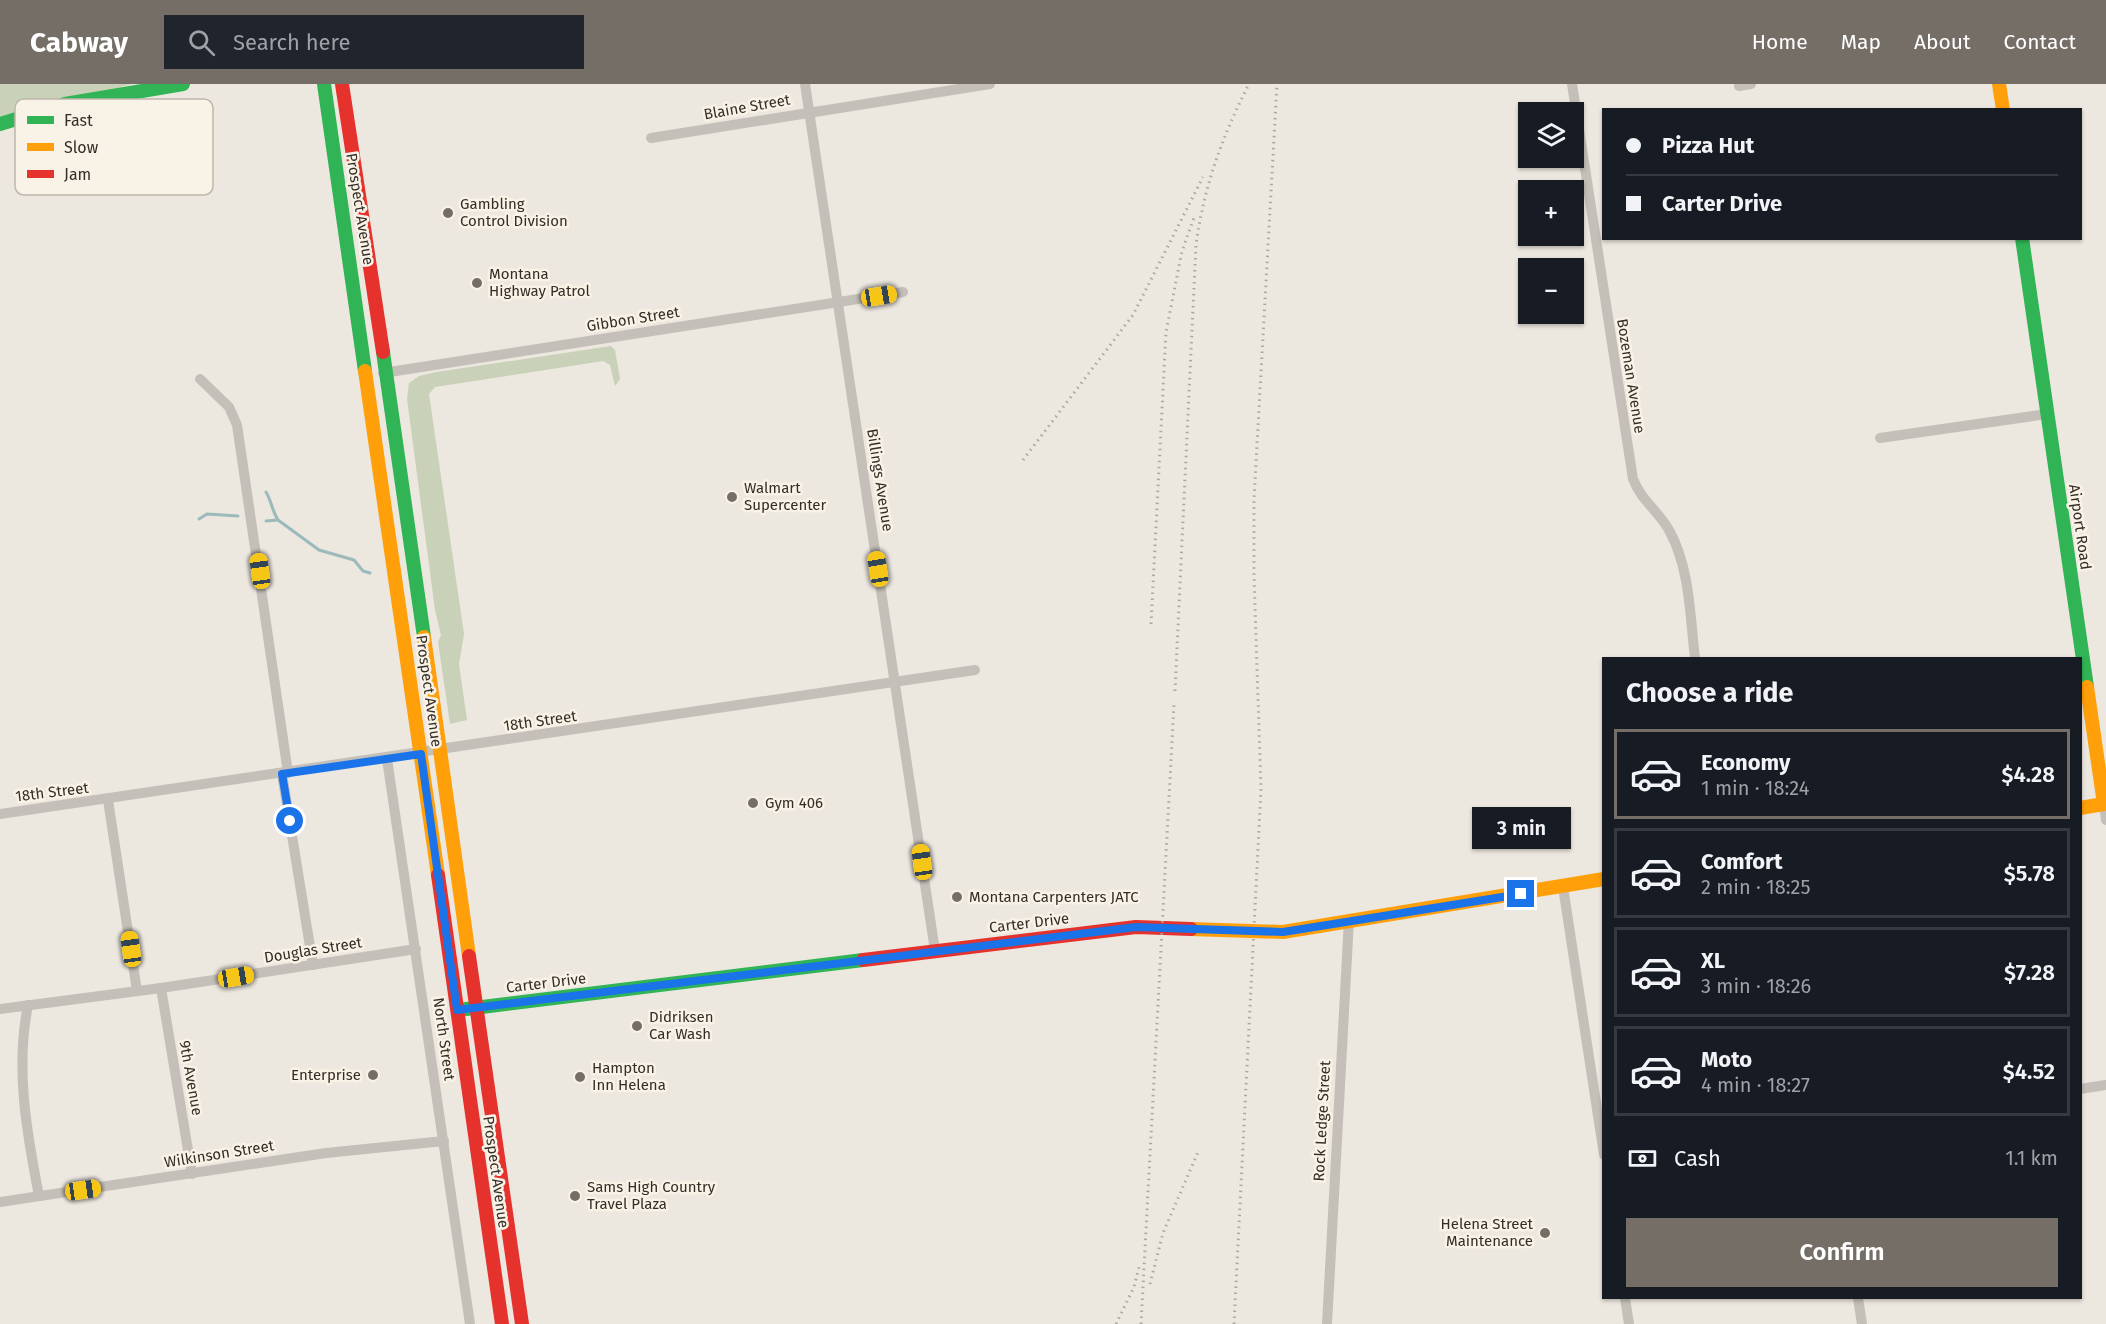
<!DOCTYPE html>
<meta charset="utf-8">
<style>
:root{--surface:#171b24;--page:#20242c;--text:#f1f3f6;--muted:#9ea1a6;--line:#363941;--accent:#756e67}
body{margin:0;font-family:"Fira Sans",sans-serif;background:var(--page);color:var(--text);height:100vh;display:flex;flex-direction:column;font-size:22px;white-space:nowrap}
*{box-sizing:border-box;margin:0}
p{font-size:20px;color:var(--muted)}
.icon{flex:none;width:33px;height:33px;fill:none;stroke:currentColor;stroke-width:2;stroke-linecap:round;stroke-linejoin:round}
.map{position:relative;flex:1;overflow:hidden}
.details{position:absolute;left:1602px;top:573px;width:480px;height:642px;display:flex;flex-direction:column;background:var(--surface);border-radius:0px;box-shadow:0 2px 4px #0004}
.details>*{flex:none}
.hud{position:absolute;left:1602px;top:24px;width:480px;height:132px;border-radius:0px;box-shadow:0 2px 4px #0004;display:grid;align-content:center;height:132px;padding:0 24px;background:var(--surface)}
.tools{position:absolute;left:1518px;top:18px;display:grid;gap:12px}
.tools a{display:grid;place-items:center;width:66px;height:66px;border-radius:0px;background:var(--surface);box-shadow:0 2px 4px #0004;font-size:30px}
.end{position:absolute;width:27px;height:27px;margin:-14px;border:8px solid #1a73e8;background:#fff;box-shadow:0 0 0 3px #fff}
.from{border-radius:50%}
.bubble{position:absolute;height:42px;border-radius:0px;background:var(--surface);box-shadow:0 2px 4px #0004;font-size:20px;font-weight:600;line-height:42px;text-align:center}
.car{position:absolute;width:18px;height:36px;margin:-18px -9px;border-radius:8px;box-shadow:0 0 4px 2px #0007;background:linear-gradient(#f5c518 24%,#345 0 40%,#f5c518 0 76%,#345 0 86%,#f5c518 0)}
.hud b{display:flex;align-items:center;gap:21px;height:57px;font-size:22px}
.hud b+b{border-top:2px solid var(--line)}
.hud i{width:15px;height:15px;background:var(--text)}
ul{padding:0;list-style:none}
li{display:flex;align-items:center;gap:18px;height:90px;margin:0 12px 9px;padding:0 12px;border:3px solid var(--line);border-radius:0px}
li div{flex:1}
li b{display:block;font-size:22px}
li em{font-style:normal;font-weight:600}
li.active{border-color:var(--accent)}
li>.icon{width:54px;height:54px;stroke-width:1.5}
h2{padding:0 24px;font-size:27px;line-height:72px}
.pay{display:flex;align-items:center;gap:15px;height:66px;padding:0 24px;font-size:22px}
.pay p{margin-inline-start:auto}
.action{display:flex;gap:12px;margin-top:auto;padding:12px 24px}
.action a{flex:1;height:69px;border-radius:0px;background:var(--accent);color:#fff;font-size:24px;font-weight:600;line-height:69px;text-align:center}
header{display:flex;align-items:center;gap:36px;box-sizing:border-box;height:84px;padding:0 30px;background:var(--accent);color:#fff}
header strong{font-size:28px}
nav{display:flex;gap:33px;margin-inline-start:auto;font-size:21px}
.search{width:420px;height:54px;background:var(--page);display:flex;align-items:center;gap:15px;box-sizing:border-box;padding:0 21px;border-radius:0px;color:var(--muted);font-size:22px}
.map>svg:first-child{display:block}
.green{fill:#cad1b9}
.lines{fill:none;stroke-linecap:round;stroke-linejoin:round}
.stream{stroke:#9cbabc;stroke-width:3}
.street{stroke:#c4bfb8;stroke-width:10}
.fast{stroke:#30b455;stroke-width:14}
.slow{stroke:#ff9f0a;stroke-width:14}
.jam{stroke:#e5322d;stroke-width:14}
.rail{stroke:#aca7a2;stroke-width:3;stroke-dasharray:1.5 4.5;stroke-linecap:butt}
.route{stroke:#1a73e8;stroke-width:8}
.poi-dot{fill:#756e67;stroke:#f9f2e6;stroke-width:2}
.labels{text-anchor:middle;stroke-width:5;stroke-linejoin:round;paint-order:stroke}
.street-label{font-size:15px;fill:#352d27;stroke:#f9f2e6}
.poi-label{font-size:15px;fill:#352d27;stroke:#f9f2e6;text-anchor:start}
.key{fill:#f9f2e6;stroke:#beb7ad;stroke-width:1.5}
.key-label{font-size:16px;fill:#352d27}
</style>
<header>
<strong>Cabway</strong>
<div class="search"><svg class="icon" aria-label="search" viewBox="0 0 24 24"><circle cx="10" cy="10" r="6"/><path d="M15 15l6 6"/></svg>Search here</div>
<nav><a>Home</a><a>Map</a><a>About</a><a>Contact</a></nav>
</header>
<div class="map">
<svg width="2106" height="1240" viewBox="0 0 2106 1240">
<rect width="100%" height="100%" fill="#ece7df"/>
<g class="green">
<path d="M0,0H132L0,36Z"/>
<path d="M611,262L615,266L620,295L615,302L610,281L603,277L435,303L429,310L464,550L459,580L467,636L450,640L438,558L441,551L435,526L407,315L409,299L419,292L437,288Z"/>
</g>
<g class="lines">
<g class="stream">
<path d="M266,408C272,418 272,427 278,436L319,466L354,476L363,487L370,489"/>
<path d="M199,435L207,430L238,432"/>
<path d="M266,437L278,436"/>
</g>
<g class="street">
<path d="M805,0L935,867"/>
<path d="M1572,0L1633,395C1642,418 1660,428 1670,448C1690,485 1690,533 1695,574"/>
<path d="M1739,2L1751,0"/>
<path d="M651,54L990,0"/>
<path d="M383,289L903,208"/>
<path d="M200,295L229,323L237,341L288,689"/>
<path d="M1880,354L2047,330"/>
<path d="M387,675L470,1240"/>
<path d="M282,690L313,881"/>
<path d="M108,716L137,907"/>
<path d="M2104,720L2106,736"/>
<path d="M0,730L975,586"/>
<path d="M1563,803L1604,1071"/>
<path d="M161,904L192,1090"/>
<path d="M28,921C15,985 27,1050 39,1112"/>
<path d="M0,925L161,904L416,865"/>
<path d="M2080,1005L2106,1001"/>
<path d="M0,1118L326,1069L444,1057"/>
<path d="M1625,1214L1629,1240"/>
<path d="M1858,1214L1862,1240"/>
<path d="M1327,1240L1349,836"/>
</g>
<g class="fast">
<path d="M324,0L365,287"/>
<path d="M0,40L65,20L183,0"/>
<path d="M2022,154L2087,603"/>
<path d="M383,268L424,553"/>
<path d="M466,925L863,876"/>
</g>
<g class="slow">
<path d="M1999,0L2003,26"/>
<path d="M365,287L438,791"/>
<path d="M424,553L469,872"/>
<path d="M2080,724L2104,720L2087,603"/>
<path d="M1191,845L1283,848L1604,795"/>
</g>
<g class="jam">
<path d="M342,0L383,268"/>
<path d="M438,791L502,1240"/>
<path d="M469,872L522,1240"/>
<path d="M863,876L1136,843L1191,845"/>
</g>
<g class="rail">
<path d="M1023,376L1133,231L1203,93"/>
<path d="M1151,540L1166,248L1182,167L1195,131"/>
<path d="M1175,607L1196,161C1204,102 1222,53 1249,0"/>
<path d="M1150,1200L1163,1149L1198,1068"/>
<path d="M1116,1240L1134,1203L1139,1183"/>
<path d="M1141,1240L1174,620"/>
<path d="M1234,1240L1261,705L1254,492V415L1277,0"/>
</g>
</g>
<g class="lines">
<path class="route" d="M290,737L282,690L421,670L457,926L1136,843L1283,848L1521,810"/>
</g>
<g class="poi-dot">
<circle cx="448" cy="129" r="6"/>
<circle cx="477" cy="199" r="6"/>
<circle cx="732" cy="413" r="6"/>
<circle cx="753" cy="719" r="6"/>
<circle cx="957" cy="813" r="6"/>
<circle cx="637" cy="942" r="6"/>
<circle cx="373" cy="991" r="6"/>
<circle cx="580" cy="993" r="6"/>
<circle cx="575" cy="1112" r="6"/>
<circle cx="1545" cy="1149" r="6"/>
</g>
<g class="labels">
<g class="street-label">
<text transform="translate(747 23) rotate(-10)" y="5">Blaine Street</text>
<text transform="translate(360 125) rotate(81)" y="5">Prospect Avenue</text>
<text transform="translate(633 235) rotate(-9)" y="5">Gibbon Street</text>
<text transform="translate(1631 292) rotate(81)" y="5">Bozeman Avenue</text>
<text transform="translate(880 396) rotate(81)" y="5">Billings Avenue</text>
<text transform="translate(2080 443) rotate(82)" y="5">Airport Road</text>
<text transform="translate(429 607) rotate(82)" y="5">Prospect Avenue</text>
<text transform="translate(540 637) rotate(-8)" y="5">18th Street</text>
<text transform="translate(52 708) rotate(-7)" y="5">18th Street</text>
<text transform="translate(1029 839) rotate(-7)" y="5">Carter Drive</text>
<text transform="translate(313 866) rotate(-9)" y="5">Douglas Street</text>
<text transform="translate(546 899) rotate(-7)" y="5">Carter Drive</text>
<text transform="translate(444 955) rotate(82)" y="5">North Street</text>
<text transform="translate(191 994) rotate(80)" y="5">9th Avenue</text>
<text transform="translate(1322 1037) rotate(-87)" y="5">Rock Ledge Street</text>
<text transform="translate(219 1070) rotate(-9)" y="5">Wilkinson Street</text>
<text transform="translate(496 1088) rotate(82)" y="5">Prospect Avenue</text>
</g>
<g class="poi-label">
<text x="460" y="125">Gambling<tspan x="460" dy="17">Control Division</tspan></text>
<text x="489" y="195">Montana<tspan x="489" dy="17">Highway Patrol</tspan></text>
<text x="744" y="409">Walmart<tspan x="744" dy="17">Supercenter</tspan></text>
<text x="765" y="724">Gym 406</text>
<text x="969" y="818">Montana Carpenters JATC</text>
<text x="649" y="938">Didriksen<tspan x="649" dy="17">Car Wash</tspan></text>
<text x="592" y="989">Hampton<tspan x="592" dy="17">Inn Helena</tspan></text>
<text x="361" y="996" text-anchor="end">Enterprise</text>
<text x="587" y="1108">Sams High Country<tspan x="587" dy="17">Travel Plaza</tspan></text>
<text x="1533" y="1145" text-anchor="end">Helena Street<tspan x="1533" dy="17">Maintenance</tspan></text>
</g>
</g>
<rect x="15" y="15" width="198" height="96" rx="9" class="key"/>
<rect x="27" y="32" width="27" height="8" fill="#30b455"/>
<rect x="27" y="59" width="27" height="8" fill="#ff9f0a"/>
<rect x="27" y="86" width="27" height="8" fill="#e5322d"/>
<g class="key-label">
<text x="64" y="42">Fast</text>
<text x="64" y="69">Slow</text>
<text x="64" y="96">Jam</text>
</g>
</svg>
<div class="tools">
<a><svg class="icon" aria-label="layers" viewBox="0 0 24 24"><path d="M12 4l9 5-9 5-9-5zM3 14l9 5 9-5"/></svg></a>
<a>+</a>
<a>−</a>
</div>
<i class="end from" style="left:290px;top:737px"></i>
<i class="end" style="left:1521px;top:810px"></i>
<div class="bubble" style="left:1472px;top:723px;width:99px">3 min</div>
<i class="car" style="left:879px;top:212px;rotate:81deg"></i>
<i class="car" style="left:878px;top:485px;rotate:351deg"></i>
<i class="car" style="left:260px;top:487px;rotate:352deg"></i>
<i class="car" style="left:922px;top:778px;rotate:352deg"></i>
<i class="car" style="left:131px;top:865px;rotate:352deg"></i>
<i class="car" style="left:236px;top:893px;rotate:81deg"></i>
<i class="car" style="left:83px;top:1106px;rotate:82deg"></i>
<div class="hud">
<b><i class="from"></i>Pizza Hut</b>
<b><i></i>Carter Drive</b>
</div>
<section class="details">
<h2>Choose a ride</h2>
<ul>
<li class="active"><svg class="icon" aria-label="car" viewBox="0 0 24 24"><path d="M5 17H2v-5l4-1 3-4h7l3 4 3 1v5h-3M9 17h6M6 11h13"/><circle cx="7" cy="17" r="2"/><circle cx="17" cy="17" r="2"/></svg><div><b>Economy</b><p>1 min · 18:24</p></div><em>$4.28</em></li>
<li><svg class="icon" aria-label="car" viewBox="0 0 24 24"><path d="M5 17H2v-5l4-1 3-4h7l3 4 3 1v5h-3M9 17h6M6 11h13"/><circle cx="7" cy="17" r="2"/><circle cx="17" cy="17" r="2"/></svg><div><b>Comfort</b><p>2 min · 18:25</p></div><em>$5.78</em></li>
<li><svg class="icon" aria-label="car" viewBox="0 0 24 24"><path d="M5 17H2v-5l4-1 3-4h7l3 4 3 1v5h-3M9 17h6M6 11h13"/><circle cx="7" cy="17" r="2"/><circle cx="17" cy="17" r="2"/></svg><div><b>XL</b><p>3 min · 18:26</p></div><em>$7.28</em></li>
<li><svg class="icon" aria-label="car" viewBox="0 0 24 24"><path d="M5 17H2v-5l4-1 3-4h7l3 4 3 1v5h-3M9 17h6M6 11h13"/><circle cx="7" cy="17" r="2"/><circle cx="17" cy="17" r="2"/></svg><div><b>Moto</b><p>4 min · 18:27</p></div><em>$4.52</em></li>
</ul>
<div class="pay"><svg class="icon" aria-label="cash" viewBox="0 0 24 24"><path d="M3 7h18v10H3z"/><circle cx="12" cy="12" r="2"/></svg>Cash<p>1.1 km</p></div>
<div class="action"><a>Confirm</a></div>
</section>
</div>
